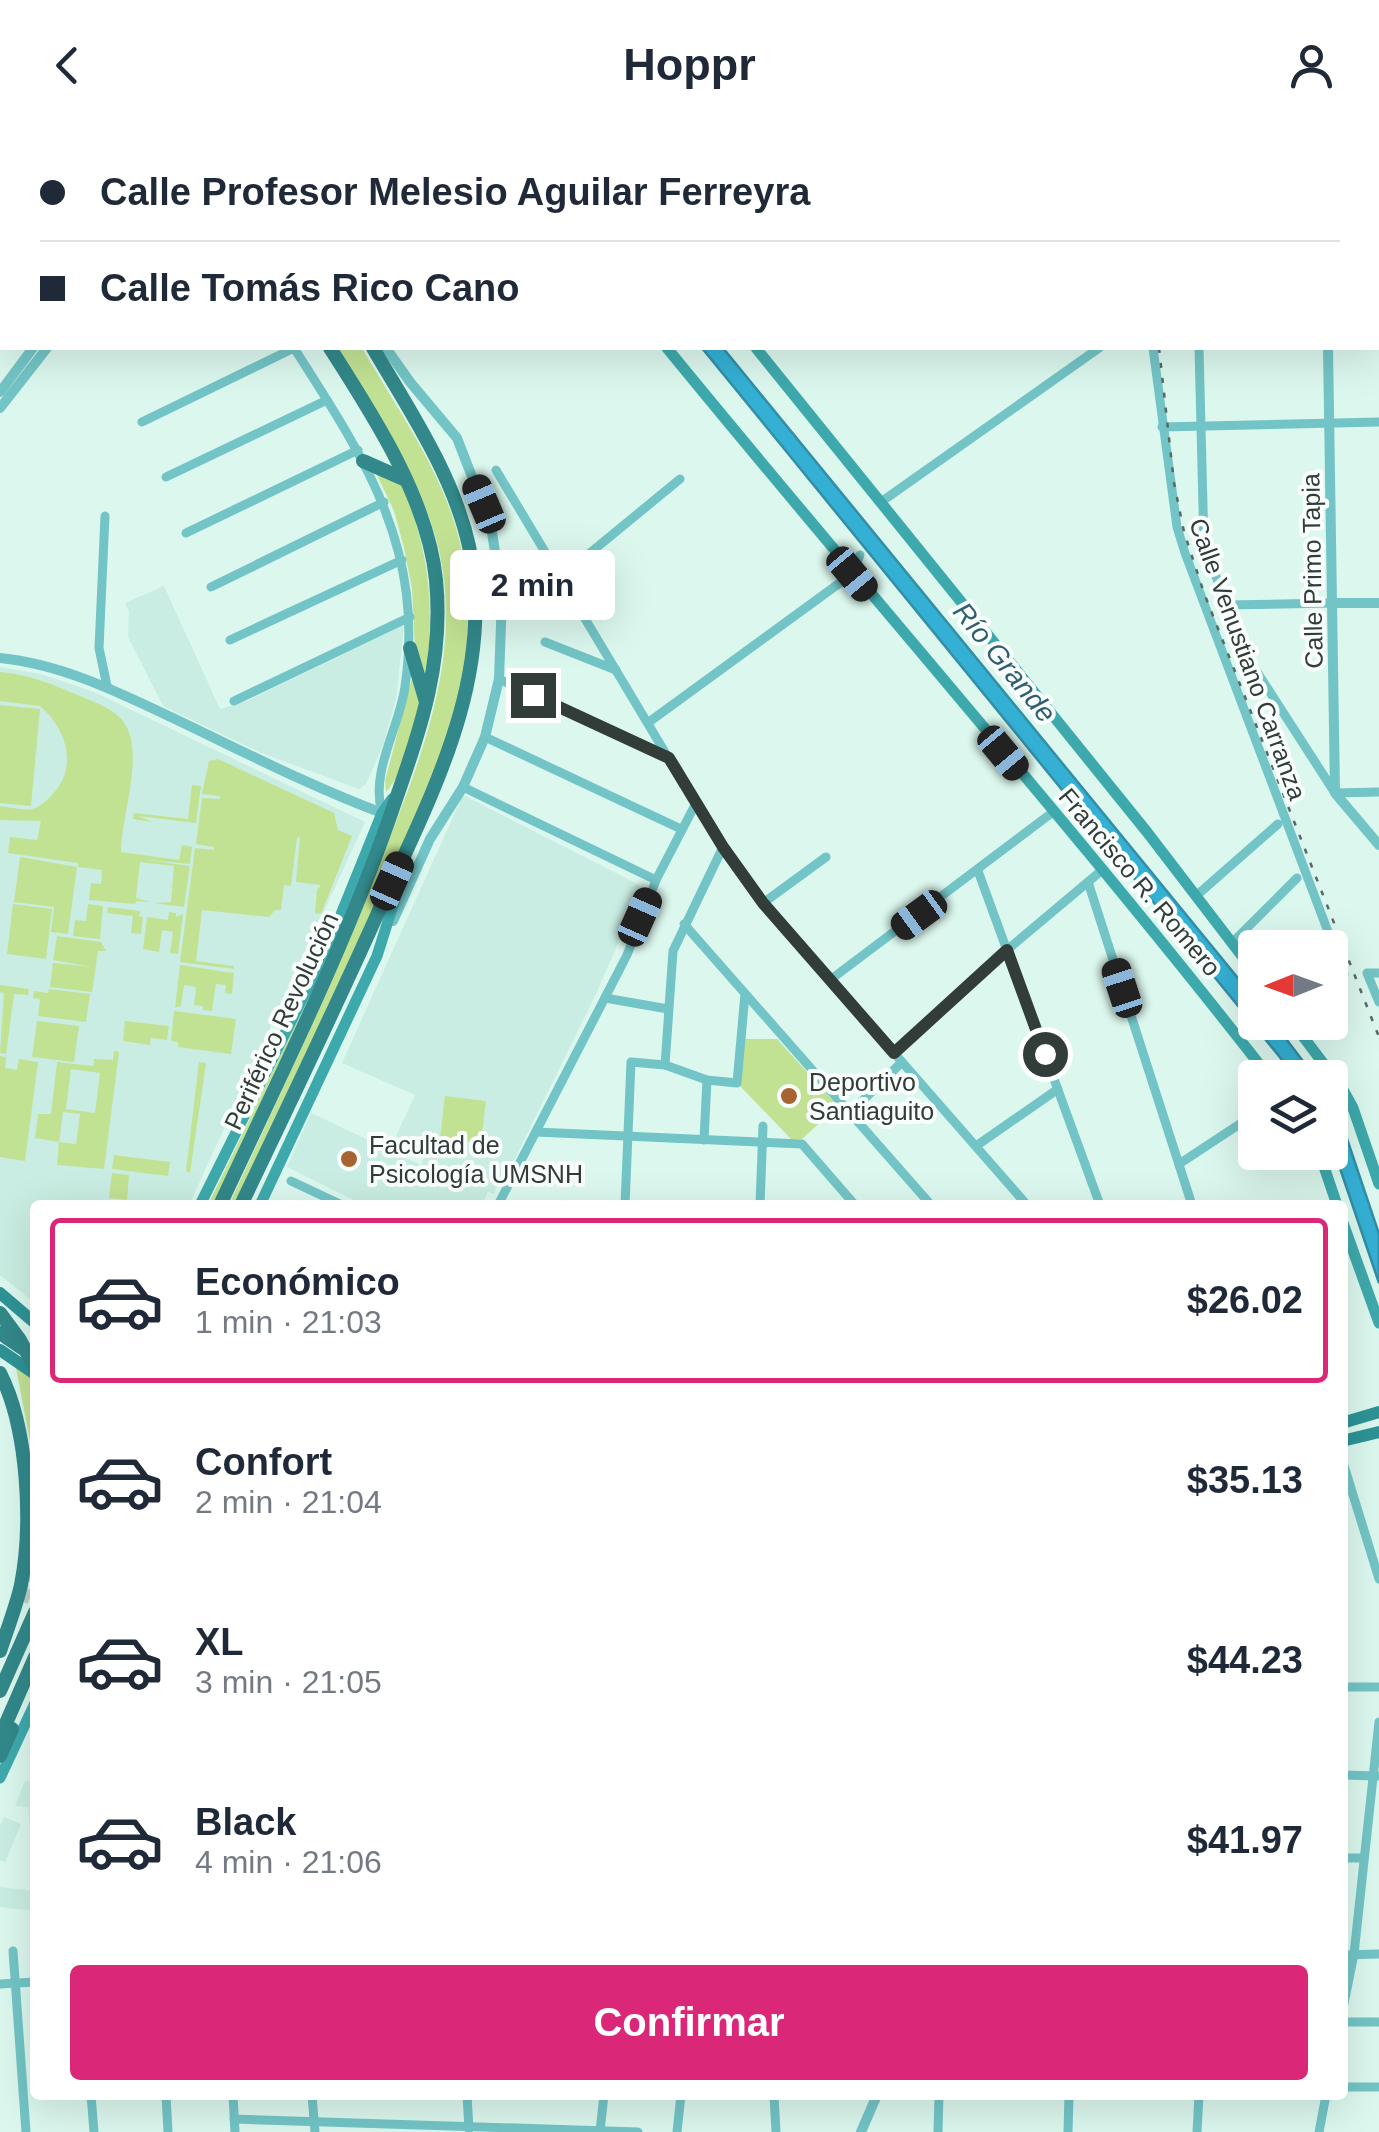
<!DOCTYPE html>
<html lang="es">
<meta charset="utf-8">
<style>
:root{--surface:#fff;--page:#f2f2f3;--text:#1f2937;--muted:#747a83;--line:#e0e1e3;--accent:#db2777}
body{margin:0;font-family:Arial,sans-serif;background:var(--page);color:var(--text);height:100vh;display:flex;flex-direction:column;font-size:38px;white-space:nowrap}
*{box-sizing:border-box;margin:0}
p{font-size:32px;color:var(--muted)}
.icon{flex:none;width:55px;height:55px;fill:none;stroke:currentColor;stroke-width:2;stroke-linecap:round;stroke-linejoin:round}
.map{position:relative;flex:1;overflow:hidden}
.side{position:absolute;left:30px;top:1070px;width:1318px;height:900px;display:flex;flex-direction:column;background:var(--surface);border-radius:10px;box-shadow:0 10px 40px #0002}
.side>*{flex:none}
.hud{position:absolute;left:0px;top:0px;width:1380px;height:220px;box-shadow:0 10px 40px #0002;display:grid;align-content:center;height:220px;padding:0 40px;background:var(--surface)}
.needle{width:65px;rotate:269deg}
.fabs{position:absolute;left:1238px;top:800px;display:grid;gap:20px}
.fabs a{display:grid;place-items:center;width:110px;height:110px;border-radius:10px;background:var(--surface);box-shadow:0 10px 40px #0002;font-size:50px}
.end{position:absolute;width:45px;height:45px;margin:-22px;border:12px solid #323d3a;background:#fff;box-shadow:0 0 0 5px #fff}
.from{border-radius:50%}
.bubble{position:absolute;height:70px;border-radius:10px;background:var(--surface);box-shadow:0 10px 40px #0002;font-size:32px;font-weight:700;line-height:70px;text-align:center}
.car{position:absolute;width:30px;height:60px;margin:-30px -15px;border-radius:12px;box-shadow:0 0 8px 2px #0007;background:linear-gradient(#222 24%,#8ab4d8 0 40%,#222 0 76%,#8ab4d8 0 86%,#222 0)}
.hud b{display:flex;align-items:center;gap:35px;height:95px;font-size:38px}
.hud b+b{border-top:2px solid var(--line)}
.hud i{width:25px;height:25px;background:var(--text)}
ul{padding:18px 0 0;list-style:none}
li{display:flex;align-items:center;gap:30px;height:165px;margin:0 20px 15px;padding:0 20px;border:5px solid transparent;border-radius:10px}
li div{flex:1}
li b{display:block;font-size:38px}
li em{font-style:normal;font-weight:700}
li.selected{border-color:var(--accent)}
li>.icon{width:90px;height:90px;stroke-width:1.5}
.cta{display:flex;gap:20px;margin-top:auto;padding:20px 40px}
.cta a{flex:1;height:115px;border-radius:10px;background:var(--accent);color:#fff;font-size:40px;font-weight:700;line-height:115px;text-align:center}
header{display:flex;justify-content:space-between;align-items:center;height:130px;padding:0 40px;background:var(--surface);font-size:45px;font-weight:700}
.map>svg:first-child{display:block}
.built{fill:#c9ede2}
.green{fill:#c2e293;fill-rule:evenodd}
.water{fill:#34b0d4;stroke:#338ea6;stroke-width:2.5}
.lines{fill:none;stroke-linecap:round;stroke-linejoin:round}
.trunk-tunnel{stroke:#b9d2ca;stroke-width:14;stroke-dasharray:14 7;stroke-linecap:butt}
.minor{stroke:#73c4c6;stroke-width:9}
.tertiary{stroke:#73c4c6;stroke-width:10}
.secondary{stroke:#3ea9ac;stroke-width:11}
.primary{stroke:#2e9396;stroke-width:12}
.trunk{stroke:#32888a;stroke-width:14}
.rail{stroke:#5a6965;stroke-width:2.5;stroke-dasharray:5 10;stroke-linecap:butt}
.route{stroke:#323d3a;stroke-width:12}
.poi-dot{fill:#a76432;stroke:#f9fefc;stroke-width:4}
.labels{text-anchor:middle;stroke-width:8;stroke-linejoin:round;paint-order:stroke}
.street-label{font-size:25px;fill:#323d3a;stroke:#f9fefc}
.poi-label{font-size:25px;fill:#323d3a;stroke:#f9fefc;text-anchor:start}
.water-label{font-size:28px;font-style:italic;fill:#2f5f6f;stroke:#f9fefc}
</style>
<header><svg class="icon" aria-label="back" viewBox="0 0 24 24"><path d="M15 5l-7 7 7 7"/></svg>Hoppr<svg class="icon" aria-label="person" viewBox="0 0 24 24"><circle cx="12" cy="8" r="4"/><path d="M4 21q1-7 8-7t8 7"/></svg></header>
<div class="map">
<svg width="1379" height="2002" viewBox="0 0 1379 2002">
<rect width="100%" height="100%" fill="#dbf7ee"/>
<g class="built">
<path d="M164,456L220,579L247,571L404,495L396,569L383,615L366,654L359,659L259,622L163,576L128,507L129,481L125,473Z"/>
<path d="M0,537L41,544L94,562L365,692L189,1075H35V1173L0,1145Z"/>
<path d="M463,665L643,757L595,866L502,1055L498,1054L494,1064L488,1062L482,1075H364L287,1037L311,983L421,1035L427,1021L396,1006L415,965L342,933Z"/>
<path d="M35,1650V1748L28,1677L15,1676L25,1651Z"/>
<path d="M4,1687L21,1694L5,1732L0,1730V1696Z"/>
<path d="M0,1757L35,1761V1781L0,1777Z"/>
</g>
<g class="green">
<path d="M337,218H362C397,279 444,343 460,413C473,469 469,530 455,585C442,638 413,689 391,739C341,852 286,963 234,1075H229C281,962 334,851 379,735C418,636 464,529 439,420C421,346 375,282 337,218Z"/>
<path d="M375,341L403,355C433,435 433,476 426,559L415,519L412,459L404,418L394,381Z"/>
<path d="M414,540C416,552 422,568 421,580C419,602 400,647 386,662L385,651Z"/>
<path d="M0,542C27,544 50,553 75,564C91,571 112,577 123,591C146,621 121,686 121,722L179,730L182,715L192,717L190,734L140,729L190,736L184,777L154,773L171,772L174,736L140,732L136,768L151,772L136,771L135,774L89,770L91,753L101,754L102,740L78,737V733L8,723L10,707L37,710L41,691L0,690V676C10,677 22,681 32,679C39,678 46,671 51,666C79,638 67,599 40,576L0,571Z"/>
<path d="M0,575L40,579L31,676L0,673Z"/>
<path d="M218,629L334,683L338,700L352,706L321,784L315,783L317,760L321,755L296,752L300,706L297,708L291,756L284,755L281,780H275L269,787L202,780L196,831L234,836V839L180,832L195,718L214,720V717L196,714L202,668L220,669V666L202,664L209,631Z"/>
<path d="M192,655L201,656L196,693L138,686L153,692L133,689L134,683L188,689Z"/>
<path d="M20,727L77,737L68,804L51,802L54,777L14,772Z"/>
<path d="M13,774L52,779L46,829L7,824Z"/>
<path d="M88,774L103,776L100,809L73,806L75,790L86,791Z"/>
<path d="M108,777L140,781L139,786L143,787L141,804L131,803L133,786L107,783Z"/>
<path d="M169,782L176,783V787L183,784L178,824L170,823L173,802L162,800L159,822L143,819L147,787L168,790Z"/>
<path d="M57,806L101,812L106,821H98L92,862L50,857L53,833L92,837L53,830Z"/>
<path d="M180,835L234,843L232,864L225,863L226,855L216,854L212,881L203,880V876L194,875L196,857L184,855L181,876L175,878Z"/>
<path d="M322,840L215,1075H208Z"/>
<path d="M0,855L29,859L28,865L14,864L6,924L0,923L4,863L0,862Z"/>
<path d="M49,859L90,864L86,892L38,886L40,869L33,868L34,861L48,863Z"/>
<path d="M174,881L236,889L231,924L178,917V912L171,911Z"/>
<path d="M37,891L79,896L74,932L32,927Z"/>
<path d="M125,891L169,896L167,910L151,908L150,915L123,911Z"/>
<path d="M743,909H777L838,976L802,1009H791L740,956Z"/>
<path d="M114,921L119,922L104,1039L57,1035L59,1012L35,1008L38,984H51L57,932L93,936L94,929L113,930ZM71,939L100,943L95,983L66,979ZM63,982L80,984L76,1014L59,1012Z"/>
<path d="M0,926L6,927L5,938L17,940L19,929L38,932L25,1031L0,1027Z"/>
<path d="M199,932L206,933L190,1043L186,1041Z"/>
<path d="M445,966L486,971L481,1013L440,1008Z"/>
<path d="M114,1025L170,1032L168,1046L112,1039Z"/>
<path d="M112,1043L129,1045L127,1070L109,1068Z"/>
<path d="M16,1238L35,1249V1337Z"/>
</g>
<g class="water">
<path d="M702,218H723L1255,869V892L1274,893L1315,947H1296Z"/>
<path d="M1330,970L1337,979L1379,1104V1153L1330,1009Z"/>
</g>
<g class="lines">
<path class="trunk-tunnel" d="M21,1471L35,1439"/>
<g class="minor">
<path d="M11,0L15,2"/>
<path d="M1193,0V2"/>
<path d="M0,72L2,74"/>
<path d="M1378,106H1379"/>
<path d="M0,154L2,156"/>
<path d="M1153,218L1177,397L1185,423L1344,844L1330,853"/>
<path d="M1199,218L1204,416L1248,528L1335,663L1379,662"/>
<path d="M142,292L294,218C365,329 425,418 405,557C399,599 370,641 382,683"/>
<path d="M1162,297L1379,292"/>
<path d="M496,340L669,629L723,717L763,773L1027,1075"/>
<path d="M166,347L327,270"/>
<path d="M881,372L1099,218"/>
<path d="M105,386L99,518L107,556"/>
<path d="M186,403L358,320"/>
<path d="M211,457L384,372"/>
<path d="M502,467L562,446L680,349"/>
<path d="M1226,475L1332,473"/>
<path d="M230,510L402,430"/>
<path d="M545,512L616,540"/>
<path d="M499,549L669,629"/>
<path d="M234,571L410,487"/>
<path d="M649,592L852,444L860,425"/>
<path d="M485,607L681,699"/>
<path d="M463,657L656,750"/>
<path d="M978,741L1100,1075"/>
<path d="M1088,752L1192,1075"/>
<path d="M1196,766L1278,694"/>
<path d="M763,773L826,727"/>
<path d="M684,794L931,1075"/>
<path d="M1232,813L1297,748"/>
<path d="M1379,843H1367L1379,872"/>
<path d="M830,850L1053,682"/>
<path d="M605,868L668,879"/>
<path d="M894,923L1007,820L1101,741"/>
<path d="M665,935L673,821L723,717"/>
<path d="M850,983L902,932"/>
<path d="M536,1002L802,1014L855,1075"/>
<path d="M704,1010L707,950"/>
<path d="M976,1016L1058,959"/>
<path d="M1179,1034L1255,984"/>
<path d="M291,1051L342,1075"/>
<path d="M498,1075L627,825L656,750L696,673"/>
<path d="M625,1075L631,932L665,935L707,950L737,953L745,864"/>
<path d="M760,1075L763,996"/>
<path d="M1342,1329L1379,1449"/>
<path d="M1342,1557H1379"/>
<path d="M1342,1645L1379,1646"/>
<path d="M1342,1728H1364"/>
<path d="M13,1821L26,2002"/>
<path d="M1342,1825L1379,1824"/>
<path d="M0,1854L35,1852"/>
<path d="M1342,1883L1354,1824L1379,1592"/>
<path d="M1342,1892H1379"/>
<path d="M1342,1957H1379"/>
<path d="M91,1965L94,2002"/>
<path d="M166,1965L168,2002"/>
<path d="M233,1965L235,2002"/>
<path d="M312,1965L315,2002"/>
<path d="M467,1965L469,1999"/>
<path d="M774,1965L776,2002"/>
<path d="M234,1989L638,2002"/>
<path d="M600,2001L604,1965"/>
<path d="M677,2002L681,1965"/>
<path d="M938,2002L939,1965"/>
<path d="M1068,2002L1069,1965"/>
<path d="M1197,2002L1199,1965"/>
<path d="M1319,2002L1326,1965"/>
</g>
<g class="tertiary">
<path d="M154,0L156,2"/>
<path d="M234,0L236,2"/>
<path d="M1325,0V2"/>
<path d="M206,2L208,0"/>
<path d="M386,218L410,252L457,308L491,396L502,467L499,549L485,607L463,657L430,709L393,791"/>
<path d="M1328,218L1335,663L1379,715"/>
<path d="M0,262L33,218"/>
<path d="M0,278L47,218"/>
<path d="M1332,473H1379"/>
<path d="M0,528C61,534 118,562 173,588C242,621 310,656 382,683"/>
<path d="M861,2002L877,1965"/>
</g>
<g class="secondary">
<path d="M490,0L492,2"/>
<path d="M578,0L580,2"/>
<path d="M667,218C866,462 1076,699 1270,948"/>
<path d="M756,218L1147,702L1255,843"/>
<path d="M1292,892L1342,958L1353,978L1379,1054"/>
<path d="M1319,1022L1337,1075"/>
<path d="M200,1075L327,819L382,683L392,669"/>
<path d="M260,1075L377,826L405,737"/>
<path d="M1342,1090L1379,1193"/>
<path d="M0,1648L35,1573"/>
</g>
<g class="primary">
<path d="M0,1163L35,1193"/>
<path d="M0,1220L35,1244"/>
<path d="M1342,1293L1379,1282"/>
<path d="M1342,1311L1379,1302"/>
</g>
<g class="trunk">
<path d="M263,2L264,0"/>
<path d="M300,2V0"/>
<path d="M363,331L406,350"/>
<path d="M410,518L426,572"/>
<path d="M220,1075C282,942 348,811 395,672C421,597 444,532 436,450C428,369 373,285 330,218"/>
<path d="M241,1075C287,979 333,883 377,785C429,669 497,548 469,416C453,344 409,280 373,218"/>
<path d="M0,1183L20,1210L35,1238"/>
<path d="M0,1203L22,1218"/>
<path d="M0,1243C28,1298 33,1394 21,1455C16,1477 7,1500 0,1521"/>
<path d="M0,1561L35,1482"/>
<path d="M0,1607L35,1527"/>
<path d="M0,1626L12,1599"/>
</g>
<g class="rail">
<path d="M1105,0L1107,2"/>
<path d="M1159,218L1174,353L1184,402L1204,463L1379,907"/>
</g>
</g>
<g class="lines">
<path class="route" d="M533,565L669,628L723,717L763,773L894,923L1007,820L1045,924"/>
</g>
<g class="poi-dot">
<circle cx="789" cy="966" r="10"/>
<circle cx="349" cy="1029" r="10"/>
</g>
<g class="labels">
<g class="street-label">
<text transform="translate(1312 441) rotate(-91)" y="9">Calle Primo Tapia</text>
<text transform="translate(1248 529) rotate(70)" y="9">Calle Venustiano Carranza</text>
<text transform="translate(1140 752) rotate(50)" y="9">Francisco R. Romero</text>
<text transform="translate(281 891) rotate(-65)" y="9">Periférico Revolución</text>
</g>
<g class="poi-label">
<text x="809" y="961">Deportivo<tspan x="809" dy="29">Santiaguito</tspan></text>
<text x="369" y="1024">Facultad de<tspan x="369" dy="29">Psicología UMSNH</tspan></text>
</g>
<g class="water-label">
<text transform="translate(1005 532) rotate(51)" y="10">Río Grande</text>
</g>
</g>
</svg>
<div class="fabs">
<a><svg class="needle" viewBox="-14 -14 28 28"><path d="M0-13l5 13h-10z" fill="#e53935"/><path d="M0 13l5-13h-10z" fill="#747a83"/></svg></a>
<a><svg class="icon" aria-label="layers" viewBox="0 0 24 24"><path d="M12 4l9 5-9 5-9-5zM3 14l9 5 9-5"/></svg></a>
</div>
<i class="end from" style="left:1045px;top:924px"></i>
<i class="end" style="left:533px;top:565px"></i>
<div class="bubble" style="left:450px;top:420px;width:165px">2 min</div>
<i class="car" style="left:484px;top:374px;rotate:337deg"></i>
<i class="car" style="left:852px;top:444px;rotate:140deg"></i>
<i class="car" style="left:1003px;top:623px;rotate:140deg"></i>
<i class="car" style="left:392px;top:751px;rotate:24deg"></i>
<i class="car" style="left:919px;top:785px;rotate:234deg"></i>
<i class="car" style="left:640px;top:787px;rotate:24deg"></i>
<i class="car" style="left:1122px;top:858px;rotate:342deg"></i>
<div class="hud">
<b><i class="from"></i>Calle Profesor Melesio Aguilar Ferreyra</b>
<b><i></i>Calle Tomás Rico Cano</b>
</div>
<section class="side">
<ul>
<li class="selected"><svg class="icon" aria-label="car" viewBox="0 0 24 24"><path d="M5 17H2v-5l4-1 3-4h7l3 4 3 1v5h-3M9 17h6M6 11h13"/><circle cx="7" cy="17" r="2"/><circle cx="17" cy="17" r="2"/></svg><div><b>Económico</b><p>1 min · 21:03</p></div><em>$26.02</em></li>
<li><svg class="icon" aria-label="car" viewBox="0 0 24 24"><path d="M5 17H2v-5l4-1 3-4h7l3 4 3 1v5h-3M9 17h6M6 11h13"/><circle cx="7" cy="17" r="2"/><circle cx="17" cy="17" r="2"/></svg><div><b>Confort</b><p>2 min · 21:04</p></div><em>$35.13</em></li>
<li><svg class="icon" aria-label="car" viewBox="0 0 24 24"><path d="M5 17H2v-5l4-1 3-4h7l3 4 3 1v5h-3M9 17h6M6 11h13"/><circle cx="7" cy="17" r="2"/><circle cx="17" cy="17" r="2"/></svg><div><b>XL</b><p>3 min · 21:05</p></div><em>$44.23</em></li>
<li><svg class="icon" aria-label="car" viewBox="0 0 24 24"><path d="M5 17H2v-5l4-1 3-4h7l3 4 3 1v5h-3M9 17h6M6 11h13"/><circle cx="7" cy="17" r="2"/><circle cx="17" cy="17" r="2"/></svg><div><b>Black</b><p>4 min · 21:06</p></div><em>$41.97</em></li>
</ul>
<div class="cta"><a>Confirmar</a></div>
</section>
</div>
